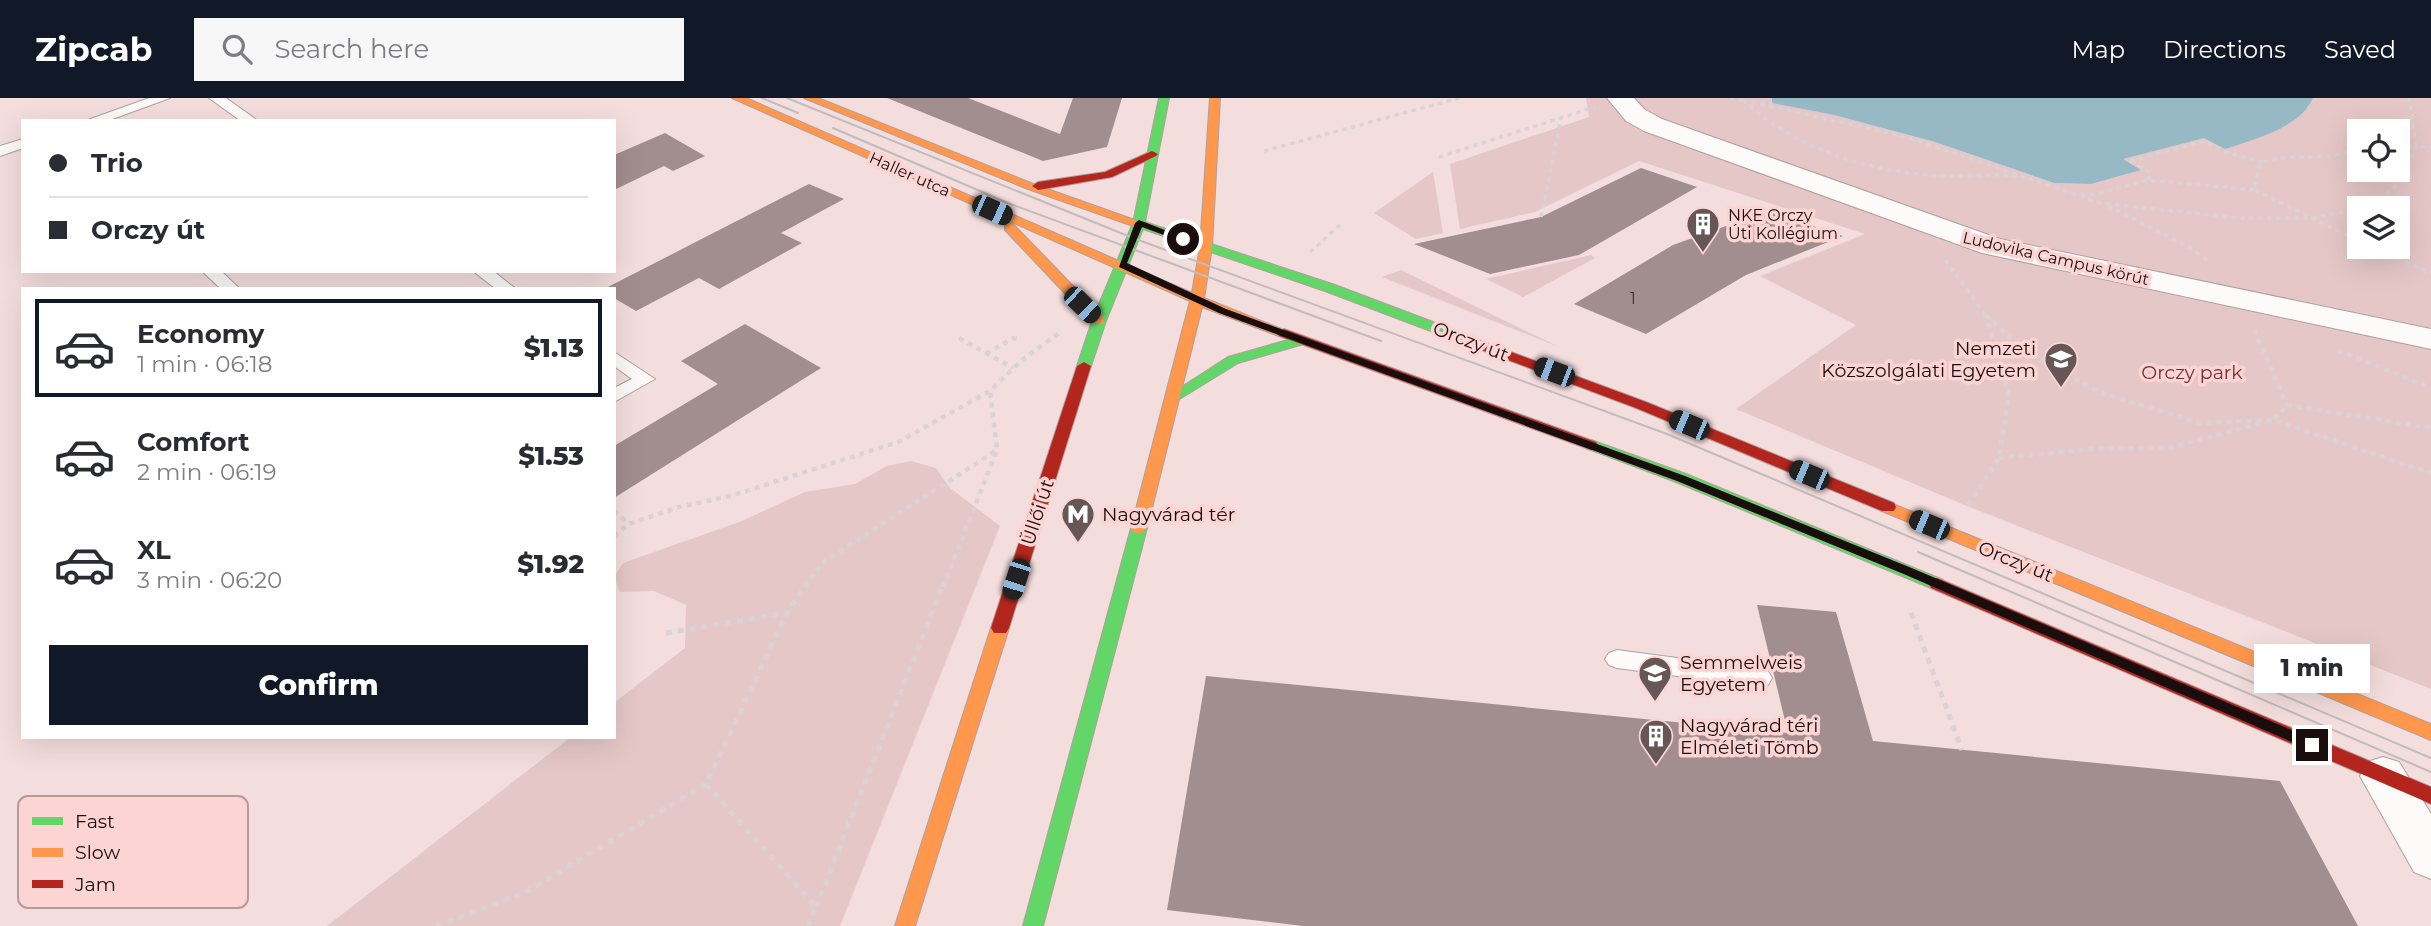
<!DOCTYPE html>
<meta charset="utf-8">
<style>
:root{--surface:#fff;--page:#f7f7f7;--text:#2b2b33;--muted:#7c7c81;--line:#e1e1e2;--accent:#111827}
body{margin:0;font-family:Montserrat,sans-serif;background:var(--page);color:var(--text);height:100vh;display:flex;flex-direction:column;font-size:26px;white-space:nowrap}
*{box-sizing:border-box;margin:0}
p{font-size:23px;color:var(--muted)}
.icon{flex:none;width:38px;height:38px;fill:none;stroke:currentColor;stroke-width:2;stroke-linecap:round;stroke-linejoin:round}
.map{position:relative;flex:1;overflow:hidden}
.drawer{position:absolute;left:21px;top:189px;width:595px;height:452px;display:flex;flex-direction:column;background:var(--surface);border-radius:0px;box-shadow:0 7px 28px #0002}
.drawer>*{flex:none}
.guide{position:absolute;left:21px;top:21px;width:595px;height:154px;border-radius:0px;box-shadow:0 7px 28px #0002;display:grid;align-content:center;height:154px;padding:0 28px;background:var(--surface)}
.tools{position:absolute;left:2347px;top:21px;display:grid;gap:14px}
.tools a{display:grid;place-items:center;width:63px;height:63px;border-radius:0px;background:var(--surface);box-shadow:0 7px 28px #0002;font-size:35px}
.end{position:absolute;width:32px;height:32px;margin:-16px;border:9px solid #1a0d0d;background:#fff;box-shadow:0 0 0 4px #fff}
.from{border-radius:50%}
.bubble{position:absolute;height:49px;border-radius:0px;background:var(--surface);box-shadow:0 7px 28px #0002;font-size:23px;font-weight:800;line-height:49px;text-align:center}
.car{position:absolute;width:21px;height:42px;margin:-21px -10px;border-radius:9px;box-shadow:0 0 5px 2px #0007;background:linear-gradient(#222 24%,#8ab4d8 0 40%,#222 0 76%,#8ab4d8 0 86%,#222 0)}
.guide b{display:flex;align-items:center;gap:24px;height:66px;font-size:26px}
.guide b+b{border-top:2px solid var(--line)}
.guide i{width:18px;height:18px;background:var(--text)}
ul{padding:12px 0 0;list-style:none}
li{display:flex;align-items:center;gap:21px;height:98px;margin:0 14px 10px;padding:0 14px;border:4px solid transparent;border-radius:0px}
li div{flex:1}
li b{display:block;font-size:26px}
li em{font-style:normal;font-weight:800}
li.active{border-color:var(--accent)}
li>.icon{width:63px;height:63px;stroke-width:1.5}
.button{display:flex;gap:14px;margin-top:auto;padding:14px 28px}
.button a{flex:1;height:80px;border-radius:0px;background:var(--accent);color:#fff;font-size:28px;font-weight:800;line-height:80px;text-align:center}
header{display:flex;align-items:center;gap:42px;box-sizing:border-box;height:98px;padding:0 35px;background:var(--accent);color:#fff}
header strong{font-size:33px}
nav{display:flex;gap:38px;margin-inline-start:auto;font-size:24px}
.search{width:490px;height:63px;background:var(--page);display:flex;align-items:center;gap:18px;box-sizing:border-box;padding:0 24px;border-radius:0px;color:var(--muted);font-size:26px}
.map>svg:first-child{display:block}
.green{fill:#e6c7c7;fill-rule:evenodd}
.water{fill:#96b9c5}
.building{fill:#a28e8f}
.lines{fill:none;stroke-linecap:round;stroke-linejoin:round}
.lane-casing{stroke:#b19f9f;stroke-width:2}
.street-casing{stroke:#b19f9f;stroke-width:2}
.fast-casing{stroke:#b19f9f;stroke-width:2}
.slow-casing{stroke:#b19f9f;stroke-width:2}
.jam-casing{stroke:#b19f9f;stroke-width:2}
.path-far2{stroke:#dad3d3;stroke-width:3.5;stroke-dasharray:4.5 4.5;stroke-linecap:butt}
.path-far1{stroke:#dad3d3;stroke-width:4.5;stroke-dasharray:5 5;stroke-linecap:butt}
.path{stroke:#dad3d3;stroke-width:5;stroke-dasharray:6 6;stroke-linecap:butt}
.lane{fill:#fdfafa;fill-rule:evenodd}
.street{fill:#fdfafa;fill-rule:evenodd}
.fast{fill:#63d668;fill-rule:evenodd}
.slow{fill:#ff974d;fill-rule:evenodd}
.jam{fill:#b3261e;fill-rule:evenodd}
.tram{stroke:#c1bcbc;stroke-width:2}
.route{fill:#1a0d0d}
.labels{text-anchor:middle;stroke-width:7;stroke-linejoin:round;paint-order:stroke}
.far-street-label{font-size:16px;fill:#1a0d0d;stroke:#fdd4d4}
.far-poi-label{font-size:16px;fill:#1a0d0d;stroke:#fdd4d4;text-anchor:start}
.number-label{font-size:16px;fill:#3c2d2e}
.street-label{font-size:19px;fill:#1a0d0d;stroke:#fdd4d4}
.poi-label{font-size:19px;fill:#1a0d0d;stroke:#fdd4d4;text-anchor:start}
.park-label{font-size:19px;fill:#763035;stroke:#fdd4d4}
.key{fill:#fdd4d4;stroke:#b99898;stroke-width:2}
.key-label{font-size:19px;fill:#1a0d0d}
</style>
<header>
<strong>Zipcab</strong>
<div class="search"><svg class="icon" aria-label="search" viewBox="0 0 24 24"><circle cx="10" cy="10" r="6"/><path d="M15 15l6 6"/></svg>Search here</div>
<nav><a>Map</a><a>Directions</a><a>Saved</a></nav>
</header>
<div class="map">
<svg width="2431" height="828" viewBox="0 0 2431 828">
<rect width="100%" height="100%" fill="#f4dddd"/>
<g class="green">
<path d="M1586,0H1772L1773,5L1834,17L1935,44L2054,85L2091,86L2140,72L2122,61L2308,10L2313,0H2431V591L1967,408L1736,311L1856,227L1760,178L1865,136L1639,63L1535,114L1460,131L1450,66L1589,19ZM2359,33H2398V72H2359ZM2359,110H2398V149H2359Z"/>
<path d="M1433,74L1443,135L1416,141L1374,115Z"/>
<path d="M1591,157L1595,160L1523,199L1486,181Z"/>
<path d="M1401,172L1559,249L1382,179Z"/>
<path d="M911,363L936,370L949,389L1000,428L840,828H327L571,639H614V605L685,550L686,507L654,493L620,494L614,479L623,465L742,423L805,394L855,386L887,368Z"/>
</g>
<path class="water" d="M1772,0H2313C2300,30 2254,41 2225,51L2204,40L2123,61L2141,72L2091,86L2054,85L1935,44L1834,17L1772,5Z"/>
<g class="building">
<path d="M887,0H968L1060,36L1073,0H1122L1107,49L1043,63Z"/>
<path d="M665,35L705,58L673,73L664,68L614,92V57Z"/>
<path d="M1641,70L1697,89L1579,157L1490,176L1414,146L1541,119Z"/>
<path d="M809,86L844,101L781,135L802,145L719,191L699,180L636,213L614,200V191H604Z"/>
<path d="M1768,113L1843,138L1746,177L1646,236L1574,206L1673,147Z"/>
<path d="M745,226L821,270L614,400V348L718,286L681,263Z"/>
<path d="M1757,507L1836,514L1873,643L2280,683L2358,828H1303L1167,812L1206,578L1788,635Z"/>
</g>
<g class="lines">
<defs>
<g id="lane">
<path d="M149,0H170L107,23H85Z"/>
<path d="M209,0H226L258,23H241Z"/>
<path d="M23,41V50L0,58V48Z"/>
<path d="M202,173H221L240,191H221Z"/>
<path d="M473,173H493L516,191H496Z"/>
<path d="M614,254L655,281L614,304V290L632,281L614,268Z"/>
<path d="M1617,552L1760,571L1768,573L1772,580L1768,587L1760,589L1617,570L1609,567L1605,561L1609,555Z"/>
</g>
<g id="street">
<path d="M1607,0H1634L1644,11L1662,21L2000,141L2431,231V251L1982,155L1644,33L1626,23Z"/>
<path d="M2383,659L2399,664L2431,716V781L2414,774L2360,678L2367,664Z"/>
</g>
<g id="fast">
<path d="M1159,0H1169L1145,124L1335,187L1454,232L1456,235L1454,238H1444L1325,193L1143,131L1106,223L1091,268L1084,272L1079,271L1077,268L1092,223L1133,125Z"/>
<path d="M1302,238L1309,242L1307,245L1238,265L1178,302H1168L1166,299L1228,259Z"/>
<path d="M1591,342L1686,376L1943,482L1945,486L1943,490H1931L1676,384L1586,350L1584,347Z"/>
<path d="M1139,424L1147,430L1043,828H1023L1131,430Z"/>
</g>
<g id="slow">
<path d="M732,0H746L1192,195L1200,149L1210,0H1220L1212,149L1204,200L1291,235L1289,238H1279L1202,209L1147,430L1139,436L1133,434L1131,430L1190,203Z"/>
<path d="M804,0H818L1036,87L1146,126L1144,129H1136L1028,91Z"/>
<path d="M1009,125L1013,126L1104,220V226H1094L1005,132V126Z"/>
<path d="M1888,404L2431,626V642L1882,413L1880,409L1882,405Z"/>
<path d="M1000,523L1006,525L1009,530L915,828H895L991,530L994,525Z"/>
</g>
<g id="jam">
<path d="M1152,53L1158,56L1156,58L1112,79L1038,92L1032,88L1038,84L1105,74Z"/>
<path d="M1284,231L1596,344L1598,347L1591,352L1586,350L1279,238L1277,235Z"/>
<path d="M1449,231L1646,304L1894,405L1896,409L1894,413H1882L1636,310L1444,238L1442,235Z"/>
<path d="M1084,264L1091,268L1009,530L1006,535H994L991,530L1077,268Z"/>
<path d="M1937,480L2431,689V706L1931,490L1929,486L1931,482Z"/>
</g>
</defs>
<use href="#lane" class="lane-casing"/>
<use href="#street" class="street-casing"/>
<use href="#fast" class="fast-casing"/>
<use href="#slow" class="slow-casing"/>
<use href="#jam" class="jam-casing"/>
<g class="path-far2">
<path d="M1730,0L1742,2"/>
<path d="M1743,2L1907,39L2101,105L2238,120H2311L2359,111"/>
<path d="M1743,2C1797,52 1869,74 1941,78C1967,79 1992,75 2017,78"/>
<path d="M2398,49L2416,48L2409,0"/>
<path d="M1264,53L1459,0"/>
<path d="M1439,59L1595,9"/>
<path d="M2130,63L2204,43L2226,54L2262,64"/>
<path d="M2130,63L2151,75L2148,82"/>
<path d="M2255,92L2359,143"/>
<path d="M2081,97L2097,96L2148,82L2255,92L2258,71L2263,64L2278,60L2330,58L2359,51"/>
<path d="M2108,108L2191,150L2210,164"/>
<path d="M2363,110C2394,96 2406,80 2416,48L2431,49"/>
<path d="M1541,119L1561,20"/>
<path d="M2372,149L2431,175"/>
<path d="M1310,154L1340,127"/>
<path d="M1945,162L1986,218"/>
</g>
<g class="path-far1">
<path d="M1986,217L2023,253L2099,294L2199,325L2273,322L2431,375"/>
<path d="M2254,232L2287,307"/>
<path d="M959,240L1013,270"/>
<path d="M2338,252L2431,290"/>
<path d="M986,256L1013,240L1021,242"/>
<path d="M2287,307L2431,330"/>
<path d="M2274,321L2287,307"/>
<path d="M1999,360L2092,351L2167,350L2266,324"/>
<path d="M1968,407L1999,360L2009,296L1985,216"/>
<path d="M614,413L629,426"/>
<path d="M614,438L629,426L679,409L734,397L898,344L990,293L1022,262L1059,235"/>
<path d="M805,489L822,465L997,352"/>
<path d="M943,489L997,352L990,293"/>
</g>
<g class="path">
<path d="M1911,515L1962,652"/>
<path d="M666,535L786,515"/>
<path d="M706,686L816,809L808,828"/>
<path d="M816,809L943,487"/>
<path d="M436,828L524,795L706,686L787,515L806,487"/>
</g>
<use href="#lane" class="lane"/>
<use href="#street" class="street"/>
<use href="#fast" class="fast"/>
<use href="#slow" class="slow"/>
<use href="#jam" class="jam"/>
<g class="tram">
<path d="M762,0L798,15"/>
<path d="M787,0L1133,140L1667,336L2431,660"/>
<path d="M833,30L1008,105L1381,243"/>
<path d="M1918,454L2231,588"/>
<path d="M2224,585L2431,674"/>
</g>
</g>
<path class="route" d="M1139,122L1188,141L1180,143L1142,129L1127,165L1226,211L1685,378L1914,471L2317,643L2319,647L2317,651H2308L1906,477L1677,383L1219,215L1119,169L1135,125Z"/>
<defs>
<symbol id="building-pin" viewBox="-11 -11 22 30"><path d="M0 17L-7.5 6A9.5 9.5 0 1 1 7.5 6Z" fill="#665656" stroke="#fdd4d4"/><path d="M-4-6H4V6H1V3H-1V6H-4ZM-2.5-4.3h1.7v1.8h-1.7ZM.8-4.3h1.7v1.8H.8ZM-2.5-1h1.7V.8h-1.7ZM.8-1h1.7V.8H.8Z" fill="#fff"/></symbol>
<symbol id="university-pin" viewBox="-11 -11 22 30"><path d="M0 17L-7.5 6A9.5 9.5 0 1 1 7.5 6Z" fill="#665656" stroke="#fdd4d4"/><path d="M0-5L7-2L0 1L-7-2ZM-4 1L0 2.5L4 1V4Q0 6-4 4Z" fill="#fff"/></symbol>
<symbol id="metro-pin" viewBox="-11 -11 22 30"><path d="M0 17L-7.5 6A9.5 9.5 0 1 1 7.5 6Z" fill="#665656" stroke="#fdd4d4"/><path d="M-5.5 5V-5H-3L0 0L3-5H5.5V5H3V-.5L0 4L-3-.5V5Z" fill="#fff"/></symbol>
</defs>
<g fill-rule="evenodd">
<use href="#building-pin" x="1684" y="107" width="38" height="52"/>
<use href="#university-pin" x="2042" y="242" width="38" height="52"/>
<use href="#metro-pin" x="1059" y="397" width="38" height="52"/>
<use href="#university-pin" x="1636" y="556" width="38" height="52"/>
<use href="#building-pin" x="1637" y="619" width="38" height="52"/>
</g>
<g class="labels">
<g class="far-street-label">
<text transform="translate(910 76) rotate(24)" y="6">Haller utca</text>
<text transform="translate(2056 160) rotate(13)" y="6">Ludovika Campus körút</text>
</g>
<g class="far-poi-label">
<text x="1728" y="123">NKE Orczy<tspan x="1728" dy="18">Úti Kollégium</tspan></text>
</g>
<g class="number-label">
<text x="1633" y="206">1</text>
</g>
<g class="street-label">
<text transform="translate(1471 243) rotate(21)" y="7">Orczy út</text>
<text transform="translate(1037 414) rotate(-72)" y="7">Üllői út</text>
<text transform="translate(2016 463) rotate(22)" y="7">Orczy út</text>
</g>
<g class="poi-label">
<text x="2036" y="257" text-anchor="end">Nemzeti<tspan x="2036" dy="22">Közszolgálati Egyetem</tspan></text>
<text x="1102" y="423">Nagyvárad tér</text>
<text x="1680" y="571">Semmelweis<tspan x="1680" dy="22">Egyetem</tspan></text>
<text x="1680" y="634">Nagyvárad téri<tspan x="1680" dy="22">Elméleti Tömb</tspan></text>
</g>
<g class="park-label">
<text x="2192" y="281">Orczy park</text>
</g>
</g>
<rect x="18" y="698" width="230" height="112" rx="10" class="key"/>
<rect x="32" y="719" width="31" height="8" fill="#63d668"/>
<rect x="32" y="750" width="31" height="9" fill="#ff974d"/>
<rect x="32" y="782" width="31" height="8" fill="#b3261e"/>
<g class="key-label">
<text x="75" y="730">Fast</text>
<text x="75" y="761">Slow</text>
<text x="75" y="793">Jam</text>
</g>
</svg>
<div class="tools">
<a><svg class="icon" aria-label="locate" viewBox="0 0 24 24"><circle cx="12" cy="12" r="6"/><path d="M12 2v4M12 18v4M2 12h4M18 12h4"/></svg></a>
<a><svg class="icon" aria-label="layers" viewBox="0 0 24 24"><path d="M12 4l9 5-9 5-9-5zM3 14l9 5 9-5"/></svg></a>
</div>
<i class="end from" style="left:1183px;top:141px"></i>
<i class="end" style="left:2312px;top:647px"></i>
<div class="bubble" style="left:2254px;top:546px;width:116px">1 min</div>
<i class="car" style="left:992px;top:112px;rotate:114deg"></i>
<i class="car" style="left:1082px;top:207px;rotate:134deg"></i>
<i class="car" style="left:1554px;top:274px;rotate:291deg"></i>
<i class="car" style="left:1689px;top:327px;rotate:293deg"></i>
<i class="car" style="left:1809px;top:377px;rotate:293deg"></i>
<i class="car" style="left:1929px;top:427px;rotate:293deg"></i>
<i class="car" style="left:1016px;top:481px;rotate:198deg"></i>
<div class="guide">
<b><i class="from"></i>Trio</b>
<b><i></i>Orczy út</b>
</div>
<section class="drawer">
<ul>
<li class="active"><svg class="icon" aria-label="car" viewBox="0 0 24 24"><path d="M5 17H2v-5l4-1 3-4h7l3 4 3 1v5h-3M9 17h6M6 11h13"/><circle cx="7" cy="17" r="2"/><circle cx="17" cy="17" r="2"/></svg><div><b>Economy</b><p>1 min · 06:18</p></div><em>$1.13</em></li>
<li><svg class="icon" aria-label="car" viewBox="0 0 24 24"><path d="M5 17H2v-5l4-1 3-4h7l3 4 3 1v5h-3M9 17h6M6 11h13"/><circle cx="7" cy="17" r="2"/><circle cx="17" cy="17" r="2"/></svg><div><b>Comfort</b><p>2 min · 06:19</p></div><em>$1.53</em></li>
<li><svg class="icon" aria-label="car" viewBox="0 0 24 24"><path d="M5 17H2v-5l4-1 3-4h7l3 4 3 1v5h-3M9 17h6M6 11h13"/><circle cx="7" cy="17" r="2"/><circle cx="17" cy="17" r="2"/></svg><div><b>XL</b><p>3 min · 06:20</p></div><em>$1.92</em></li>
</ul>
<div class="button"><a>Confirm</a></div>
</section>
</div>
